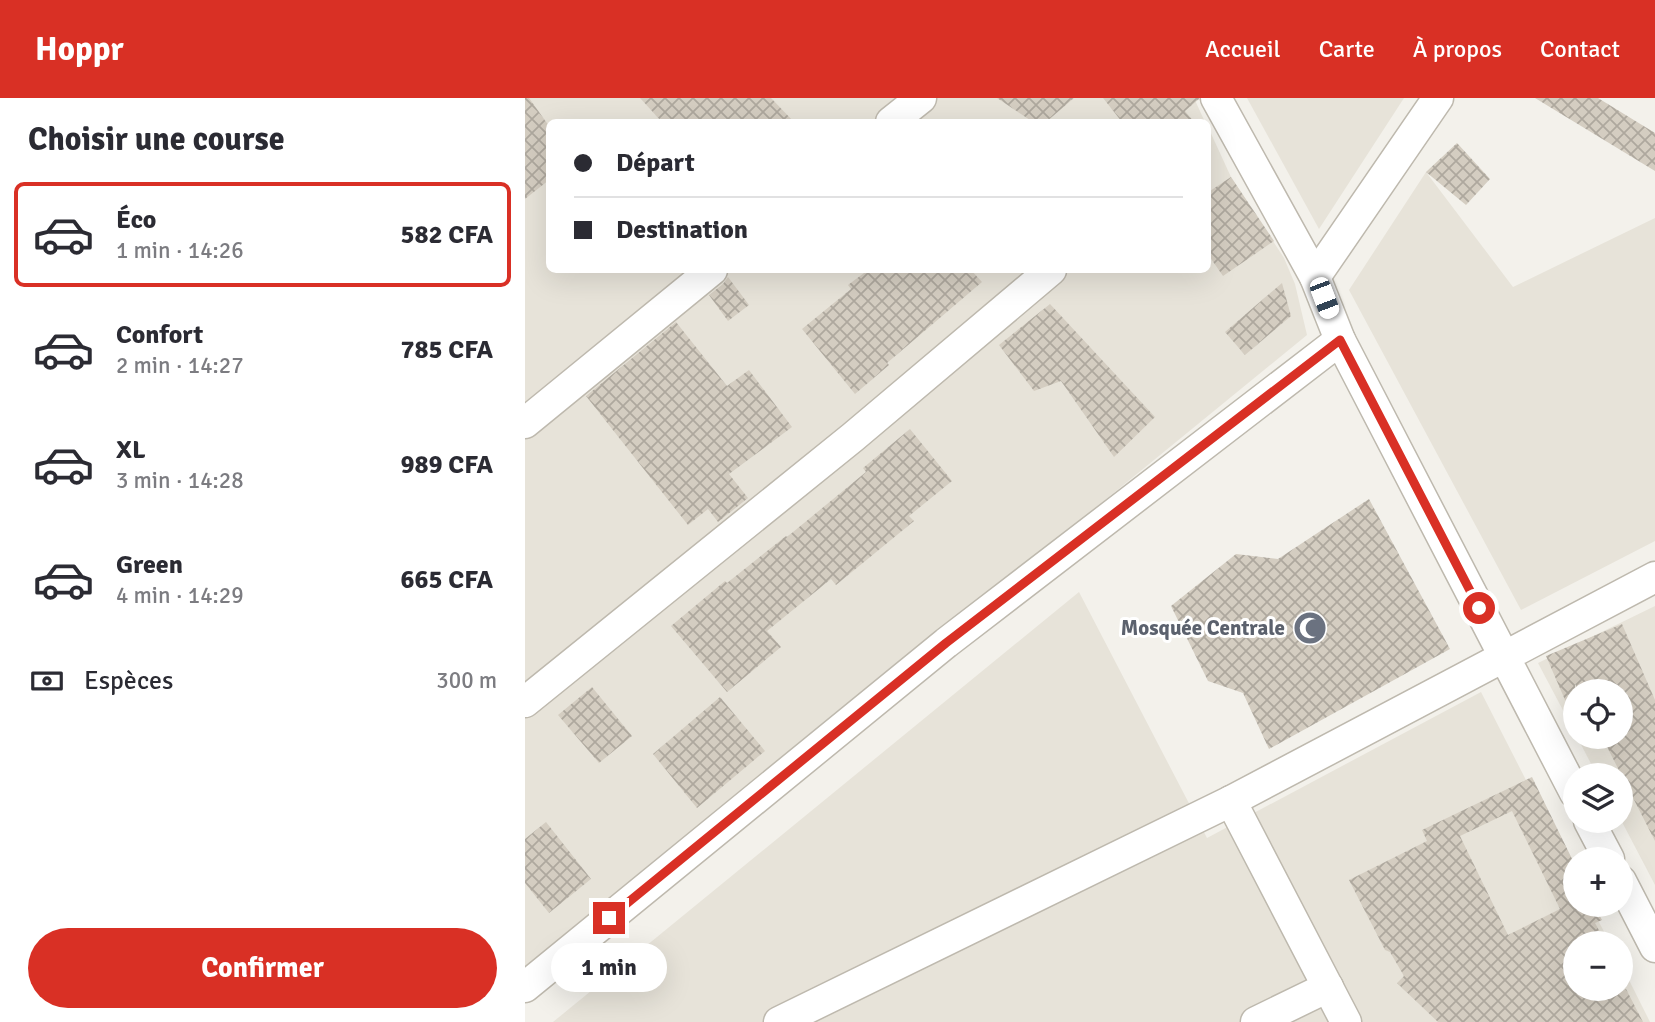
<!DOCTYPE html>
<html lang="fr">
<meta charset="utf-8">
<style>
:root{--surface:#fff;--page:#f7f7f7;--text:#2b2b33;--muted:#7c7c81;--line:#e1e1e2;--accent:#d93025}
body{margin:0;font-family:Signika,sans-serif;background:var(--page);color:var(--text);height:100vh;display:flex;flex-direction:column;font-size:26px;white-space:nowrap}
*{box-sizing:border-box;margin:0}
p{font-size:23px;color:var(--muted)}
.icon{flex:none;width:38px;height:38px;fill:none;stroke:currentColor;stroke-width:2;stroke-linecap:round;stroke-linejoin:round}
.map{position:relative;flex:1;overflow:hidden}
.details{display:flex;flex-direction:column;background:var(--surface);width:525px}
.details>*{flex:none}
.hud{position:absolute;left:21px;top:21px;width:665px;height:154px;border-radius:10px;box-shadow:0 7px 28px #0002;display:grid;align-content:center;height:154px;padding:0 28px;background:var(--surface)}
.controls{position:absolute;left:1038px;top:581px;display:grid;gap:14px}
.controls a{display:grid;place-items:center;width:70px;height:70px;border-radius:50%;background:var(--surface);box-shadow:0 7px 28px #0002;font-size:35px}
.end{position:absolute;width:32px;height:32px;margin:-16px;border:9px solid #d93025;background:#fff;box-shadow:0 0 0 4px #fff}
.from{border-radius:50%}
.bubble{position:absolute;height:49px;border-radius:24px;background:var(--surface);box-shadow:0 7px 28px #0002;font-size:23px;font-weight:700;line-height:49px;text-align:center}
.car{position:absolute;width:21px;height:42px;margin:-21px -10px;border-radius:9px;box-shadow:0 0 5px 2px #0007;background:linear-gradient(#fff 24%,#345 0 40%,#fff 0 76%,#345 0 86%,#fff 0)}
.hud b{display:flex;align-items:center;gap:24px;height:66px;font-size:26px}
.hud b+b{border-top:2px solid var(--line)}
.hud i{width:18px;height:18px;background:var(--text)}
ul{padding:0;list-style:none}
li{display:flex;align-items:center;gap:21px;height:105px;margin:0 14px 10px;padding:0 14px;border:4px solid transparent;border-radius:10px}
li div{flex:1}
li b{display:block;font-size:26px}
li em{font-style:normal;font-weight:700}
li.active{border-color:var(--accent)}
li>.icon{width:63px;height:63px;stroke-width:1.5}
h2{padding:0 28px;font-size:32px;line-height:84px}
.pay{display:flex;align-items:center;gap:18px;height:77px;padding:0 28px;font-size:26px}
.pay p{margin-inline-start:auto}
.cta{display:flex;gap:14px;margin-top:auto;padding:14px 28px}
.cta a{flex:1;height:80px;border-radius:42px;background:var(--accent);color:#fff;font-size:28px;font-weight:700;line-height:80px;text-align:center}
header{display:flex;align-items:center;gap:42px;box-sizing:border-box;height:98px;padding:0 35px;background:var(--accent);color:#fff}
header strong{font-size:33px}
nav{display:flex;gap:38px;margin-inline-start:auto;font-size:24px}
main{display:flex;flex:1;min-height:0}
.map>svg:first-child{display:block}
.residential{fill:#e7e3d9}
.building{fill:url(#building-cross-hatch);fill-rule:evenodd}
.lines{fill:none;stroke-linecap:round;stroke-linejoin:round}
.minor-casing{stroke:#beb9ae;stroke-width:33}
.minor{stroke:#fff;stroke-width:30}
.route{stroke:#d93025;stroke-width:9}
.labels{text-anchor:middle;stroke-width:6;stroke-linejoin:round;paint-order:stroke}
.worship-label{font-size:21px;font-weight:bold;fill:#5b616d;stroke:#fff;text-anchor:end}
</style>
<header>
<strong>Hoppr</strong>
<nav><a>Accueil</a><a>Carte</a><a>À propos</a><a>Contact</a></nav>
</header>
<main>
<section class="details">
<h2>Choisir une course</h2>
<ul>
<li class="active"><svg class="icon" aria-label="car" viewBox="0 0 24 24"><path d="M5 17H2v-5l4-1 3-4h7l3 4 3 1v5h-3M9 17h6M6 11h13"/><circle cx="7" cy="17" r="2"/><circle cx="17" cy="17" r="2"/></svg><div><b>Éco</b><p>1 min · 14:26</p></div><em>582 CFA</em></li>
<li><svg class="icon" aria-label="car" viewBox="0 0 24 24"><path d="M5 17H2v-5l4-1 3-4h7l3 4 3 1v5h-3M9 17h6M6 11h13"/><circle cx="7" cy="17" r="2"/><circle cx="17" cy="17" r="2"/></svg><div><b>Confort</b><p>2 min · 14:27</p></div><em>785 CFA</em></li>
<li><svg class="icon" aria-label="car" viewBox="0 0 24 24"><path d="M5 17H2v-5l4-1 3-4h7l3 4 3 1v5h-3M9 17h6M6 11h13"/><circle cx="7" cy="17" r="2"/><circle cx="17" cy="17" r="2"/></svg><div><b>XL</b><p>3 min · 14:28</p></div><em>989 CFA</em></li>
<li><svg class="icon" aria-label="car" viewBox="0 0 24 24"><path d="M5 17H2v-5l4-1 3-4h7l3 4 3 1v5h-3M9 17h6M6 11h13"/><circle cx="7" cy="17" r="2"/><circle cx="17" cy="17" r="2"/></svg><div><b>Green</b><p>4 min · 14:29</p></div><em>665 CFA</em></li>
</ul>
<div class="pay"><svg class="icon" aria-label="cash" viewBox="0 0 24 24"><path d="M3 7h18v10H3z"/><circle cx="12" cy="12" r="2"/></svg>Espèces<p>300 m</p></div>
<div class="cta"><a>Confirmer</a></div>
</section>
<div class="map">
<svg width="1130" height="924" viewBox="0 0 1130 924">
<defs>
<pattern id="building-cross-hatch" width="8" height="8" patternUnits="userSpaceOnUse" patternTransform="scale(1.75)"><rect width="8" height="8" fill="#d4cdc1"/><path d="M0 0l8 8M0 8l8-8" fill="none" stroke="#aea89e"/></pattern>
</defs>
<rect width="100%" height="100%" fill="#f3f1eb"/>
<g class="residential">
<path d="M0,0H669L680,24H24V172H682L683,29L706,79L759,160L770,186L782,237L0,876Z"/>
<path d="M722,0H879L794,131Z"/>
<path d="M901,74L988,189L1130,120V443L996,512L824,192Z"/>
<path d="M554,494L682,740L956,594L1050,778V807H1065L1085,845H1050V891H1096V866L1125,924H28Z"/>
<path d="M1130,508V787L1096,722V677H1072L1052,639H1096V593H1050V635L1013,565Z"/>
</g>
<g class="building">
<path d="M0,0H4L24,28V82L0,101Z"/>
<path d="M115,0H246L269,24H137Z"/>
<path d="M472,0H549L521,24H508Z"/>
<path d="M578,0H674V1L660,13L669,24H597Z"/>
<path d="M1010,0H1073L1130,35V73Z"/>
<path d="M932,45L965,81L941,107L901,74Z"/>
<path d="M706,79L749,143L698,178L682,155V95Z"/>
<path d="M343,172H446L457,184L362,265L364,267L330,296L277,231L326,191L323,187Z"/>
<path d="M203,179L224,207L203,223L184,197L198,186Z"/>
<path d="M757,185L766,218L720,257L700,234Z"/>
<path d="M525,206L630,319L589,359L536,283L509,293L474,247Z"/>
<path d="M151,224L202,288L224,272L267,329L204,376L223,400L193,424L183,411L163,427L61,298Z"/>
<path d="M385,331L427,383L384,418L389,423L311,487L306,481L242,533L256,549L202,594L146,528L200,483L202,485L261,438L262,439L341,374L338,370Z"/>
<path d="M844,401L925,551L744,651L718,595L683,583L646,508L711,456L753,461Z"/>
<path d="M1097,526L1130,602V743L1077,639H1096V593H1054L1050,586V625L1021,558Z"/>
<path d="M67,589L107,638L74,665L33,617Z"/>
<path d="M195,599L240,653L172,710L128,656Z"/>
<path d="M1007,679L1050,767V807H1069L1077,822L1070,825L1081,845H1050V891H1078L1083,901L1101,891L1118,924H913L872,885L879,878L865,854L860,852L824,782L902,743L897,732ZM987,713L1035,811L983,837L935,738Z"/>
<path d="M21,724L66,781L24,815L0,785V741Z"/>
</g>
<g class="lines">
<defs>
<g id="minor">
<path d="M691,0L790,179L815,242L1050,695"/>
<path d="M366,24L396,0"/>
<path d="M790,179L913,0"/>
<path d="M0,325L187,172"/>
<path d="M0,604L328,339L526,172"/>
<path d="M706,703L821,924"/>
<path d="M1064,723L1084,761"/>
<path d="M1096,783L1130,849"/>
<path d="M0,889L421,545L815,242"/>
<path d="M254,924L706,703L1130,479"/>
<path d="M731,924L803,889"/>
</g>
</defs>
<use href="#minor" class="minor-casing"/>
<use href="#minor" class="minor"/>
</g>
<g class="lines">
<path class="route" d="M84,820L421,545L815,242L954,510"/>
</g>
<defs>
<symbol id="mosque-disc" viewBox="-11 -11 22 22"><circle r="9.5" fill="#6b7280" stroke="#fff"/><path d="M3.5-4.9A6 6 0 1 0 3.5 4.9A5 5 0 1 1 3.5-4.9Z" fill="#fff"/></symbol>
</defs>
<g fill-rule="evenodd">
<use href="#mosque-disc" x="766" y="511" width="38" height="38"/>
</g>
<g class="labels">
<g class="worship-label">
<text x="760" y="537">Mosquée Centrale</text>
</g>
</g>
</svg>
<div class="controls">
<a><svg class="icon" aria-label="locate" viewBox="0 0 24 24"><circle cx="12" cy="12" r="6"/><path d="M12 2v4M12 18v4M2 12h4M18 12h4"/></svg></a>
<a><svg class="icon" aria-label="layers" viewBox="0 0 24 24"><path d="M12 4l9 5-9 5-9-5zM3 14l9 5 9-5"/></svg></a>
<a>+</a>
<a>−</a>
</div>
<i class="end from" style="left:954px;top:510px"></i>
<i class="end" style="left:84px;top:820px"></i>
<div class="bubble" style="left:26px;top:845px;width:116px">1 min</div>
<i class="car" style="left:799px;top:200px;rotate:159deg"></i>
<div class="hud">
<b><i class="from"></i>Départ</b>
<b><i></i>Destination</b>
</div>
</div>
</main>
